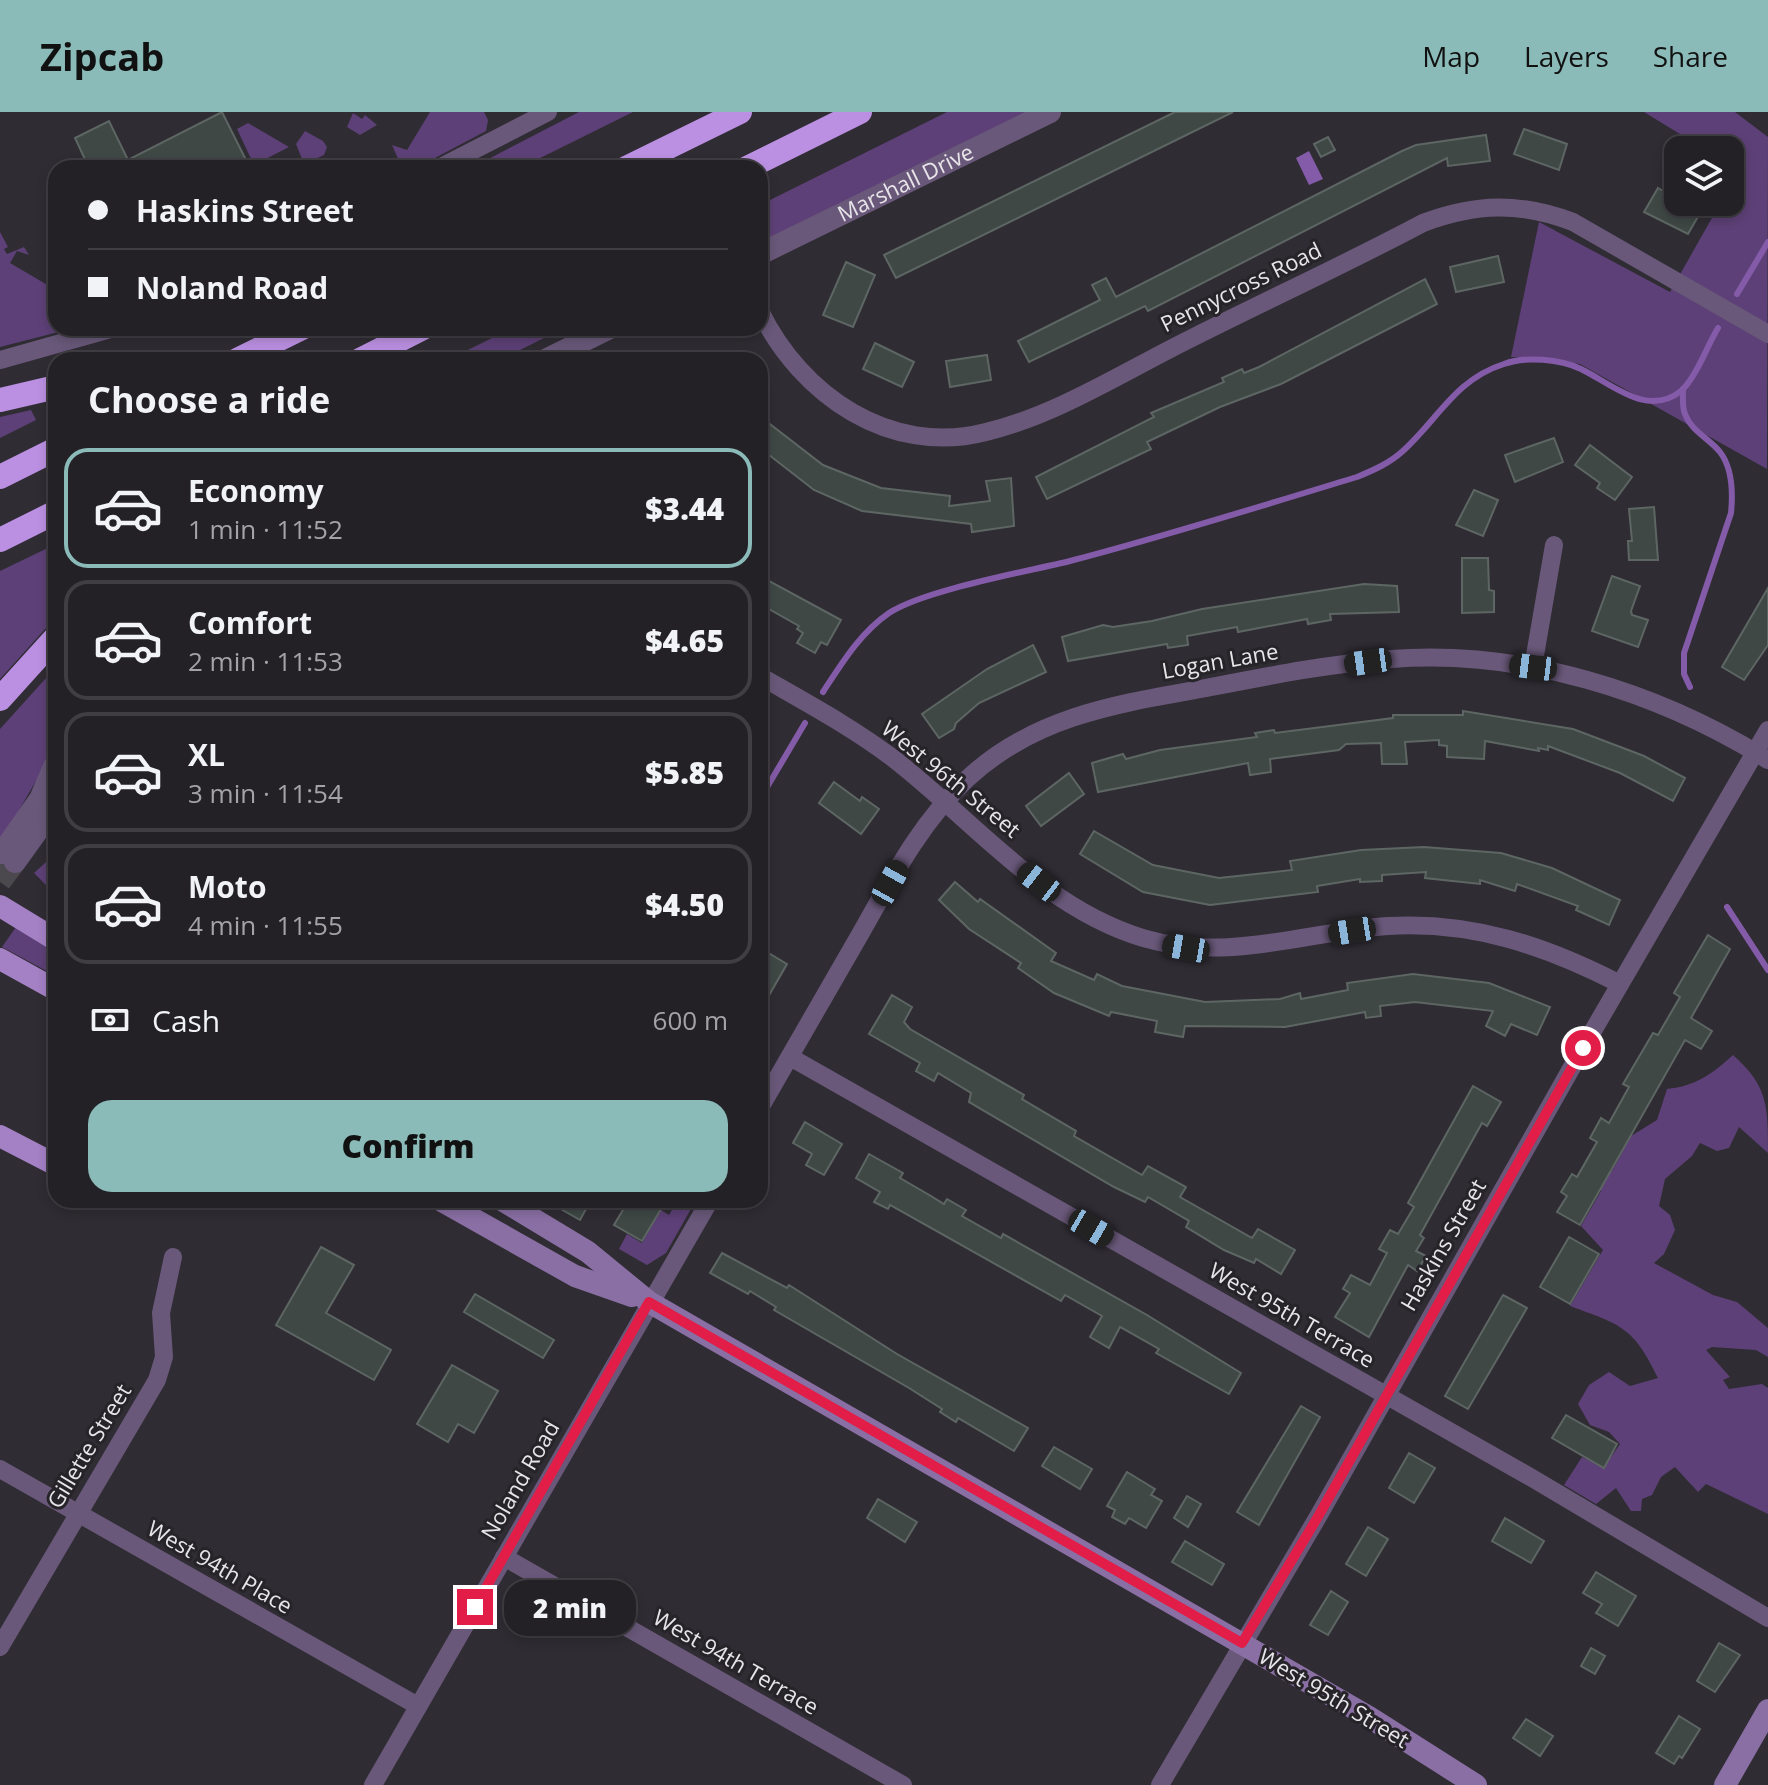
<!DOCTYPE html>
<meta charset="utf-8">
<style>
:root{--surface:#232126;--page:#2b292e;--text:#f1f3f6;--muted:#a3a3a7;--line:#403e43;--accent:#8bbbb9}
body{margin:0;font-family:"Open Sans",sans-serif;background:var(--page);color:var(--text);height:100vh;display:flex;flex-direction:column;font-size:30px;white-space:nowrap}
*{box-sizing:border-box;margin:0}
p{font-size:26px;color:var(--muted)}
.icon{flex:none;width:44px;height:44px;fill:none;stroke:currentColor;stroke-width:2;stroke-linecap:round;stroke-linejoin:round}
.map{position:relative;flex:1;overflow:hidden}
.sheet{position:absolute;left:48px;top:240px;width:720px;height:856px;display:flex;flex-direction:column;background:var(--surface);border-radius:24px;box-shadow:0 4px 12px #0003,0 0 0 2px var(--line)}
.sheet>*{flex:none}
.banner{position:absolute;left:48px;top:48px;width:720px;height:176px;border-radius:24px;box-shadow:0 4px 12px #0003,0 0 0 2px var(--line);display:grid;align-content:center;height:176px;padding:0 40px;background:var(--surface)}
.controls{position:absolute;left:1664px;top:24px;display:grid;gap:16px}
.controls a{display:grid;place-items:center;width:80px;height:80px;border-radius:16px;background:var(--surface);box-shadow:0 4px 12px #0003,0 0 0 2px var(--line);font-size:40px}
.end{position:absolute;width:36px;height:36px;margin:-18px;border:10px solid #e11d48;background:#fff;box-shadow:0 0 0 4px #fff}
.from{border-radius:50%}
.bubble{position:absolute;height:56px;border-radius:24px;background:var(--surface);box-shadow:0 4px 12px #0003,0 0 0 2px var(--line);font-size:26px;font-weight:800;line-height:56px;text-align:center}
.car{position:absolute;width:24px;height:48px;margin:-24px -12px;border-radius:10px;box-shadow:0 0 6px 2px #0007;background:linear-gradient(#222 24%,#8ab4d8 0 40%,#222 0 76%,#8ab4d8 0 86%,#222 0)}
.banner b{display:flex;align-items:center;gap:28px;height:76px;font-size:30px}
.banner b+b{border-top:2px solid var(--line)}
.banner i{width:20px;height:20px;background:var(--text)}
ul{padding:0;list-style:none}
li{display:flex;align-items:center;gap:24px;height:120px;margin:0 16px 12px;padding:0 24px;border:4px solid var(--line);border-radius:24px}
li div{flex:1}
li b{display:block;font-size:30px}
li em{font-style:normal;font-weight:800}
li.on{border-color:var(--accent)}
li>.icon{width:72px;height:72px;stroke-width:1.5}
h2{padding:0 40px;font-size:36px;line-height:96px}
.pay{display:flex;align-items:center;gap:20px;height:88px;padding:0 40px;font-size:30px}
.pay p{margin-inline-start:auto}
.cta{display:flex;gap:16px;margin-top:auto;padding:16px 40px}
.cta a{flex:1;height:92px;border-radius:24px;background:var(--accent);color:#111;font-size:32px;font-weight:800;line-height:92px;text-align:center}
header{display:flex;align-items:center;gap:48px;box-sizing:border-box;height:112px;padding:0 40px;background:var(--accent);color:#111}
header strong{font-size:38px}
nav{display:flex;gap:44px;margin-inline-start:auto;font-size:28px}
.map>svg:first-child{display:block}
.green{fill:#5d4077}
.water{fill:#845ba8}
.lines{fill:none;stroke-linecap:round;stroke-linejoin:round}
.stream{stroke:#845ba8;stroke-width:6}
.building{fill:#3f4845;stroke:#5d6663;stroke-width:2}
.tertiary-tunnel{stroke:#4b484e;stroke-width:22;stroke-dasharray:22 11;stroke-linecap:butt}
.minor{stroke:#695879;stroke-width:18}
.tertiary{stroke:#695879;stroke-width:22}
.secondary{stroke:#8a6fa4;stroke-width:22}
.primary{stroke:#a480c4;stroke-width:22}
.motorway{stroke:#bb90e2;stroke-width:24}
.route{stroke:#e11d48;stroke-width:10}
.labels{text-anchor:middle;stroke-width:6;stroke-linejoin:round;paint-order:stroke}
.street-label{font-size:22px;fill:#e7e5e9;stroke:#262329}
</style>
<header>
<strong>Zipcab</strong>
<nav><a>Map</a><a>Layers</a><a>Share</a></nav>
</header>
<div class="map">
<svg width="1768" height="1673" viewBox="0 0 1768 1673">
<rect width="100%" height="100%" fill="#2f2c33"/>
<g class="green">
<path d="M430,0H484L488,8L486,19L416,56H384L399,49L392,33L407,38Z"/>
<path d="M579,0H633L520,56H471Z"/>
<path d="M947,0H1028L760,132V93Z"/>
<path d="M1644,0H1735L1768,25L1767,357L1580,252L1534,245H1511L1539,110L1670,180L1721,90H1730V75L1738,60L1730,54V38H1706Z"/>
<path d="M353,1L362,7L365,3L377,13L360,23L347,15Z"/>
<path d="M248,11L289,35L254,53L237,17Z"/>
<path d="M305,19L323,29L327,35L324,43L304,52L296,32Z"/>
<path d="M0,120L8,135L4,137L7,142L24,135L29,143L17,139L10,151L56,178V216H74L0,235Z"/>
<path d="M512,216H564L500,248H448Z"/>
<path d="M31,298L36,308L0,326V305Z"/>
<path d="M56,432V505L0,567V459Z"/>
<path d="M56,555V616L50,625L44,655L0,731V617Z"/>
<path d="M56,741V783L34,761Z"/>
<path d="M16,815L56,839V864L2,835Z"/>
<path d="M1733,943C1768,974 1768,994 1768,1041L1739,1015L1729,1036L1717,1039L1700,1031L1692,1044L1665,1067L1659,1094L1670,1103L1675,1118L1664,1142L1654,1151L1713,1183L1737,1190L1768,1216V1245L1756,1238L1712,1235L1706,1238L1730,1265L1723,1268L1729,1277L1762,1272L1768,1276V1402L1706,1372L1698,1380L1675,1355L1661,1365L1652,1383L1642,1387L1641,1399H1631L1616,1376L1596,1392L1564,1373L1582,1345L1604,1355L1620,1332L1609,1320L1590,1313L1578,1292L1589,1273L1609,1260L1630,1274L1658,1266C1633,1214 1621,1213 1570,1194L1603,1138L1581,1114L1601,1079L1585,1066L1601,1057L1612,1059L1631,1024L1657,1008L1667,977C1696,974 1712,962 1733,943Z"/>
<path d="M678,1088H696L666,1141L647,1153L619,1137L627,1122L642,1131L661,1098L669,1103Z"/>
</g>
<path class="water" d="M1309,39L1323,67L1309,73L1296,46Z"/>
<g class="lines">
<g class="stream">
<path d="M1737,182L1768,130"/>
<path d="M1683,277C1683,285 1682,295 1685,302C1692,320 1709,326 1720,340C1733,357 1733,381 1731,401L1684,541V562L1690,575"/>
<path d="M823,580C842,551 860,521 889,501C924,478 1025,460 1070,449C1166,424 1261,394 1357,365C1374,358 1390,351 1404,338C1438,307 1456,267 1504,252C1526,244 1560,247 1581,257C1612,272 1647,306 1681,279C1696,266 1707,234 1718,216"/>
<path d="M760,687L805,611"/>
<path d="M1727,795L1768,858"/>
</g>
</g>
<g class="building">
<path d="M222,0L250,56H89L75,26L109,9L128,48Z"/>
<path d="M1175,0H1233L896,166L884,143Z"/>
<path d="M1524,17L1567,32L1559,58L1514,42Z"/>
<path d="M1486,23L1490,49L1448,54L1447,46L1148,199L1145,194L1029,250L1018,229L1100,188L1092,173L1106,166L1116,185L1402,39L1416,33Z"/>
<path d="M1328,25L1335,38L1321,45L1314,32Z"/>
<path d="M1658,76L1700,101L1688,122L1644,100Z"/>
<path d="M1498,144L1504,170L1456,180L1450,155Z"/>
<path d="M846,150L875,163L853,215L823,203Z"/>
<path d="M1425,167L1437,192L1281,272L1220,295L1147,330L1151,337L1047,387L1036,365L1154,305L1151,301L1224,270L1222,266L1242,257L1244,261L1259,255Z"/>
<path d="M875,231L914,250L902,275L863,257Z"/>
<path d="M987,243L991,268L950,275L946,249Z"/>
<path d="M766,309L823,353L881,376L950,384L949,394L990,389L986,369L1011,366L1014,414L972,420L971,412L862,399L814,378L760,336V316Z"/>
<path d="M1554,326L1563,350L1515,370L1505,343Z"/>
<path d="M1590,333L1632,365L1615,388L1597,376L1600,371L1575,353Z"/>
<path d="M1474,378L1498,388L1483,424L1456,413Z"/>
<path d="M1654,395L1658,448H1629L1628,429H1632L1629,397Z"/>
<path d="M1462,446H1488L1489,478L1494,479V500L1462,501Z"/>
<path d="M760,464L841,508L827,533L821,530L815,541L797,531L803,521L797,517L799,514L760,492Z"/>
<path d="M1612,464L1640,474L1631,499L1632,503L1648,508L1638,535L1592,519Z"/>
<path d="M1364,472L1397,474L1399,500L1330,502L1331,508L1308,512L1307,507L1238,520L1237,515L1187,524L1188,533L1168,536L1167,532L1068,549L1062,525L1103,513L1113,515L1152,509L1202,497Z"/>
<path d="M1768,476V533L1744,568L1722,555Z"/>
<path d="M1033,533L1046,560L979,591L956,611L954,617L939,626L922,602L987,557Z"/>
<path d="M1463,599L1573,617L1644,644L1685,666L1673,689L1620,661L1548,634V638L1538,636L1539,639L1485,629L1484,647L1447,645V634L1439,633V628L1405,630L1407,652H1382L1381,631L1346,632L1339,638L1270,647L1271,660L1250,663L1248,651L1098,680L1092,651L1123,642L1126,647L1160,638L1257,625L1255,621L1274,618L1275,621L1393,606V603H1463Z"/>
<path d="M1069,661L1084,682L1041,714L1026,694Z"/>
<path d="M834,670L860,689L862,685L879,697L861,722L819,691Z"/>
<path d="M1094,719L1153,753L1219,766L1292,758L1290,749L1361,738L1424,735L1501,741L1552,756L1620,788L1609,813L1576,798L1578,794L1517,772L1515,779L1480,768V772L1425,766L1426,760L1382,763V769L1360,770V767L1317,774L1318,780L1210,793L1143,780L1080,742Z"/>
<path d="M955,770L978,790L980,787L1056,841L1051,849L1094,868L1097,862L1122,874L1205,890L1280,887L1300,881L1301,887L1348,878L1347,871L1413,862L1489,871L1550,895L1537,923L1511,912L1505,924L1486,914L1493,899L1415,890L1380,894L1381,904L1366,906L1365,900L1285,915L1185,914L1183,925L1155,920L1157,909L1111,900L1109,904L1054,881L1018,856L1021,851L969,817L939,788Z"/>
<path d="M1708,823L1730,837L1691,906L1712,919L1701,937L1685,928L1580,1113L1557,1100L1567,1084L1561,1080L1572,1062L1577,1065L1597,1030L1590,1026L1601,1006L1609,1011L1629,975L1623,972L1653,921L1658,923L1680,885L1674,881Z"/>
<path d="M760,836L787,852L760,899Z"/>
<path d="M892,883L912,895L904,910L910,917L1024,983L1022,987L1076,1019L1074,1024L1142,1063L1148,1054L1186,1075L1180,1085L1252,1126L1258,1117L1295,1138L1281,1162L1256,1147L1254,1151L1224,1138L1186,1115L1189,1109L1148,1085L1145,1090L1114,1075L969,990L971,981L938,961L934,969L916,959L920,951L869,922Z"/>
<path d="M1473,974L1501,990L1487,1014L1482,1011L1420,1123L1424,1126L1416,1139L1426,1144L1417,1159L1408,1153L1369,1225L1335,1205L1350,1181L1343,1177L1351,1163L1370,1173L1387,1141L1379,1137L1390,1118L1398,1122L1414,1095L1408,1091Z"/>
<path d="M805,1010L842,1032L824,1063L806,1053L812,1042L793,1031Z"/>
<path d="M869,1042L903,1061L900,1066L931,1084L944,1092L947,1087L966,1098L962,1104L1001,1126L1003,1122L1147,1203L1241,1261L1229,1282L1156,1241L1159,1237L1120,1215L1109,1236L1090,1225L1102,1204L1065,1183L1061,1189L890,1093L888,1097L874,1090L880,1080L856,1066Z"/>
<path d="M545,1088H591L580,1108Z"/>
<path d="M629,1088H645L661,1097L642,1129L614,1113Z"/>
<path d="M1569,1125L1599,1142L1570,1192L1540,1175Z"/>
<path d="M321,1135L354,1153L326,1201L391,1238L374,1268L276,1213Z"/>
<path d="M722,1141L787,1176L789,1173L897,1242L1028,1316L1014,1339L958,1306L956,1310L940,1300L942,1297L909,1276L774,1198L776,1195L750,1179L748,1182L710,1161Z"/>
<path d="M475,1182L554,1228L543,1246L464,1200Z"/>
<path d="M1503,1183L1527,1196L1468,1297L1445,1284Z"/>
<path d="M452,1253L498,1279L474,1321L458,1312L448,1330L417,1312Z"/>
<path d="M1301,1294L1320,1305L1259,1413L1237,1400Z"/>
<path d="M1566,1303L1617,1332L1604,1356L1552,1326Z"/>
<path d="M1054,1335L1092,1357L1080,1377L1042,1354Z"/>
<path d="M1409,1341L1435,1356L1414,1391L1389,1376Z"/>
<path d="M1127,1360L1155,1377L1151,1383L1162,1389L1146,1416L1129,1406L1125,1412L1112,1405L1115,1398L1107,1394Z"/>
<path d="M1187,1384L1201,1392L1188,1415L1174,1406Z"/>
<path d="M878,1387L917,1410L905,1430L867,1406Z"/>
<path d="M1505,1406L1544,1429L1531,1451L1492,1429Z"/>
<path d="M1368,1415L1388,1427L1366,1464L1346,1452Z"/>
<path d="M1185,1429L1224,1452L1212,1473L1172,1450Z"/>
<path d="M1596,1460L1636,1484L1618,1514L1596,1501L1602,1492L1583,1481Z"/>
<path d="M1331,1479L1348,1490L1328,1523L1310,1513Z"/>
<path d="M1719,1531L1740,1543L1715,1580L1697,1569Z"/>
<path d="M1591,1536L1605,1544L1595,1562L1581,1554Z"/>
<path d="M1679,1604L1700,1617L1682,1646L1679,1644L1674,1652L1656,1641Z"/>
<path d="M1526,1607L1553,1624L1540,1644L1513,1626Z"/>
</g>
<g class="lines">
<path class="tertiary-tunnel" d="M0,770L15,750"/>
<g class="minor">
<path d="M439,56L548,0"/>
<path d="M760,199C801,283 890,345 986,320C1057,303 1125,259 1190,227C1267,188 1346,152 1423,111C1476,91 1520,90 1573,110L1768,222"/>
<path d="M0,248L114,216"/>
<path d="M1533,555L1554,433"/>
<path d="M760,564C805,590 852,615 894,647C974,709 1043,796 1143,826C1227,851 1305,820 1388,814C1473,809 1546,834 1620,872"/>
<path d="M790,945L1532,1366L1768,1506"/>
<path d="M760,996C794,937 828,878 862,819C893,764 921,710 967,667C1033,605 1116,592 1201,577C1263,565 1327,552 1391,547C1522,537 1657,579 1768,648"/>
<path d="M0,1357L418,1594"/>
<path d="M504,1445L903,1673"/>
<path d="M0,1535L157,1268L164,1245L161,1201L173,1145"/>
<path d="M373,1673L710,1088"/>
<path d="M1160,1673L1319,1403L1576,948L1768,618"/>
</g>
<g class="tertiary">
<path id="s1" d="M760,142L1050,0"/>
<path d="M545,248L610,216"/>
<path d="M2,741L40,687L56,650"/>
<path d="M15,750L43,711L56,705"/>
</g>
<g class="secondary">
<path d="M440,1088L575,1164L632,1184"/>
<path d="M502,1088L588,1140L649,1190L1369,1605L1476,1673"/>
<path d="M1725,1673L1768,1598"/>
</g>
<g class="primary">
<path d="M0,794L56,828"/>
<path d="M0,847L56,878"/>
<path d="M0,1024L56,1053"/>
</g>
<g class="motorway">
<path d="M626,56L740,0"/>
<path d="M747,56L860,0"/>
<path d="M237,248L302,216"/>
<path d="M360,248L423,216"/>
<path d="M0,288L56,275"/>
<path d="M0,365L56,337"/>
<path d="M0,428L56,400"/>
<path d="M0,587L56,525"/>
</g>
</g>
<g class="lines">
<path class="route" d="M475,1495L649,1190L1242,1531L1319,1403L1583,936"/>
</g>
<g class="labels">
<g class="street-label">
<text dy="8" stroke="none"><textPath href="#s1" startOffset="162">Marshall Drive</textPath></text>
<text transform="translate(1241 175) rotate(-26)" y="8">Pennycross Road</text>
<text transform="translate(1220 549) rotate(-10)" y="8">Logan Lane</text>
<text transform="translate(951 667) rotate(39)" y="8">West 96th Street</text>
<text transform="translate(1443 1133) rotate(-60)" y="8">Haskins Street</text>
<text transform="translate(1292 1203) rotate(30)" y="8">West 95th Terrace</text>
<text transform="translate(89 1334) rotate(-59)" y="8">Gillette Street</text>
<text transform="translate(520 1368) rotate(-60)" y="8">Noland Road</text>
<text transform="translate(220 1455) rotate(30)" y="8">West 94th Place</text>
<text transform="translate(736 1550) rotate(30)" y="8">West 94th Terrace</text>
<text transform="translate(1334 1586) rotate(31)" y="8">West 95th Street</text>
</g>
</g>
</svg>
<div class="controls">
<a><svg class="icon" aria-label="layers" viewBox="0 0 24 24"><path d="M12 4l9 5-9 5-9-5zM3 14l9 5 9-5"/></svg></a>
</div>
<i class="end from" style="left:1583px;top:936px"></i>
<i class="end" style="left:475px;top:1495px"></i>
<div class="bubble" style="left:504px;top:1468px;width:132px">2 min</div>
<i class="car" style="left:1368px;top:550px;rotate:262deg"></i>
<i class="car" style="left:1533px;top:555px;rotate:277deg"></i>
<i class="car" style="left:1039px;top:770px;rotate:308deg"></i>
<i class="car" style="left:890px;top:771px;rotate:29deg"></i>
<i class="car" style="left:1352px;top:819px;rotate:261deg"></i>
<i class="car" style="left:1186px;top:836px;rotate:280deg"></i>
<i class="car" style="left:1091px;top:1116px;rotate:120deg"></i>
<div class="banner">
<b><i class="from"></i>Haskins Street</b>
<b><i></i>Noland Road</b>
</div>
<section class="sheet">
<h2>Choose a ride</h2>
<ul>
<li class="on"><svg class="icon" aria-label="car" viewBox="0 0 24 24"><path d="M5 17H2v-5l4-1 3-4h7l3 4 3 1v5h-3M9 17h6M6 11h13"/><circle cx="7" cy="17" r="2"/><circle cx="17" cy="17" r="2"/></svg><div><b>Economy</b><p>1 min · 11:52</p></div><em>$3.44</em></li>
<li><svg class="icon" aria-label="car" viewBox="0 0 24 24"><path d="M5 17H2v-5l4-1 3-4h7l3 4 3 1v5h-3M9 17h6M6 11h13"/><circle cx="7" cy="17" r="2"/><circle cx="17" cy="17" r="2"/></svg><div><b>Comfort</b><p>2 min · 11:53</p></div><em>$4.65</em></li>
<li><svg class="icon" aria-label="car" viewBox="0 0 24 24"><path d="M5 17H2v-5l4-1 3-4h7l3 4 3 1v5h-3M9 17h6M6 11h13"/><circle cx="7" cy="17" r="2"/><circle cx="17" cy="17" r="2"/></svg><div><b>XL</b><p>3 min · 11:54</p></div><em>$5.85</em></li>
<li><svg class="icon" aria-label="car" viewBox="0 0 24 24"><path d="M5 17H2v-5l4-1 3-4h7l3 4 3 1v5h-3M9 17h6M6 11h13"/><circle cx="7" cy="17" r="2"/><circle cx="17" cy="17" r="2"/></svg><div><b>Moto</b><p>4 min · 11:55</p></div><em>$4.50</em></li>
</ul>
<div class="pay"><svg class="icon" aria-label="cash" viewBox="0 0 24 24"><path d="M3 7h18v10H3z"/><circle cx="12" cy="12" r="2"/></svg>Cash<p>600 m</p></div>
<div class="cta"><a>Confirm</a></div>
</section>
</div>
